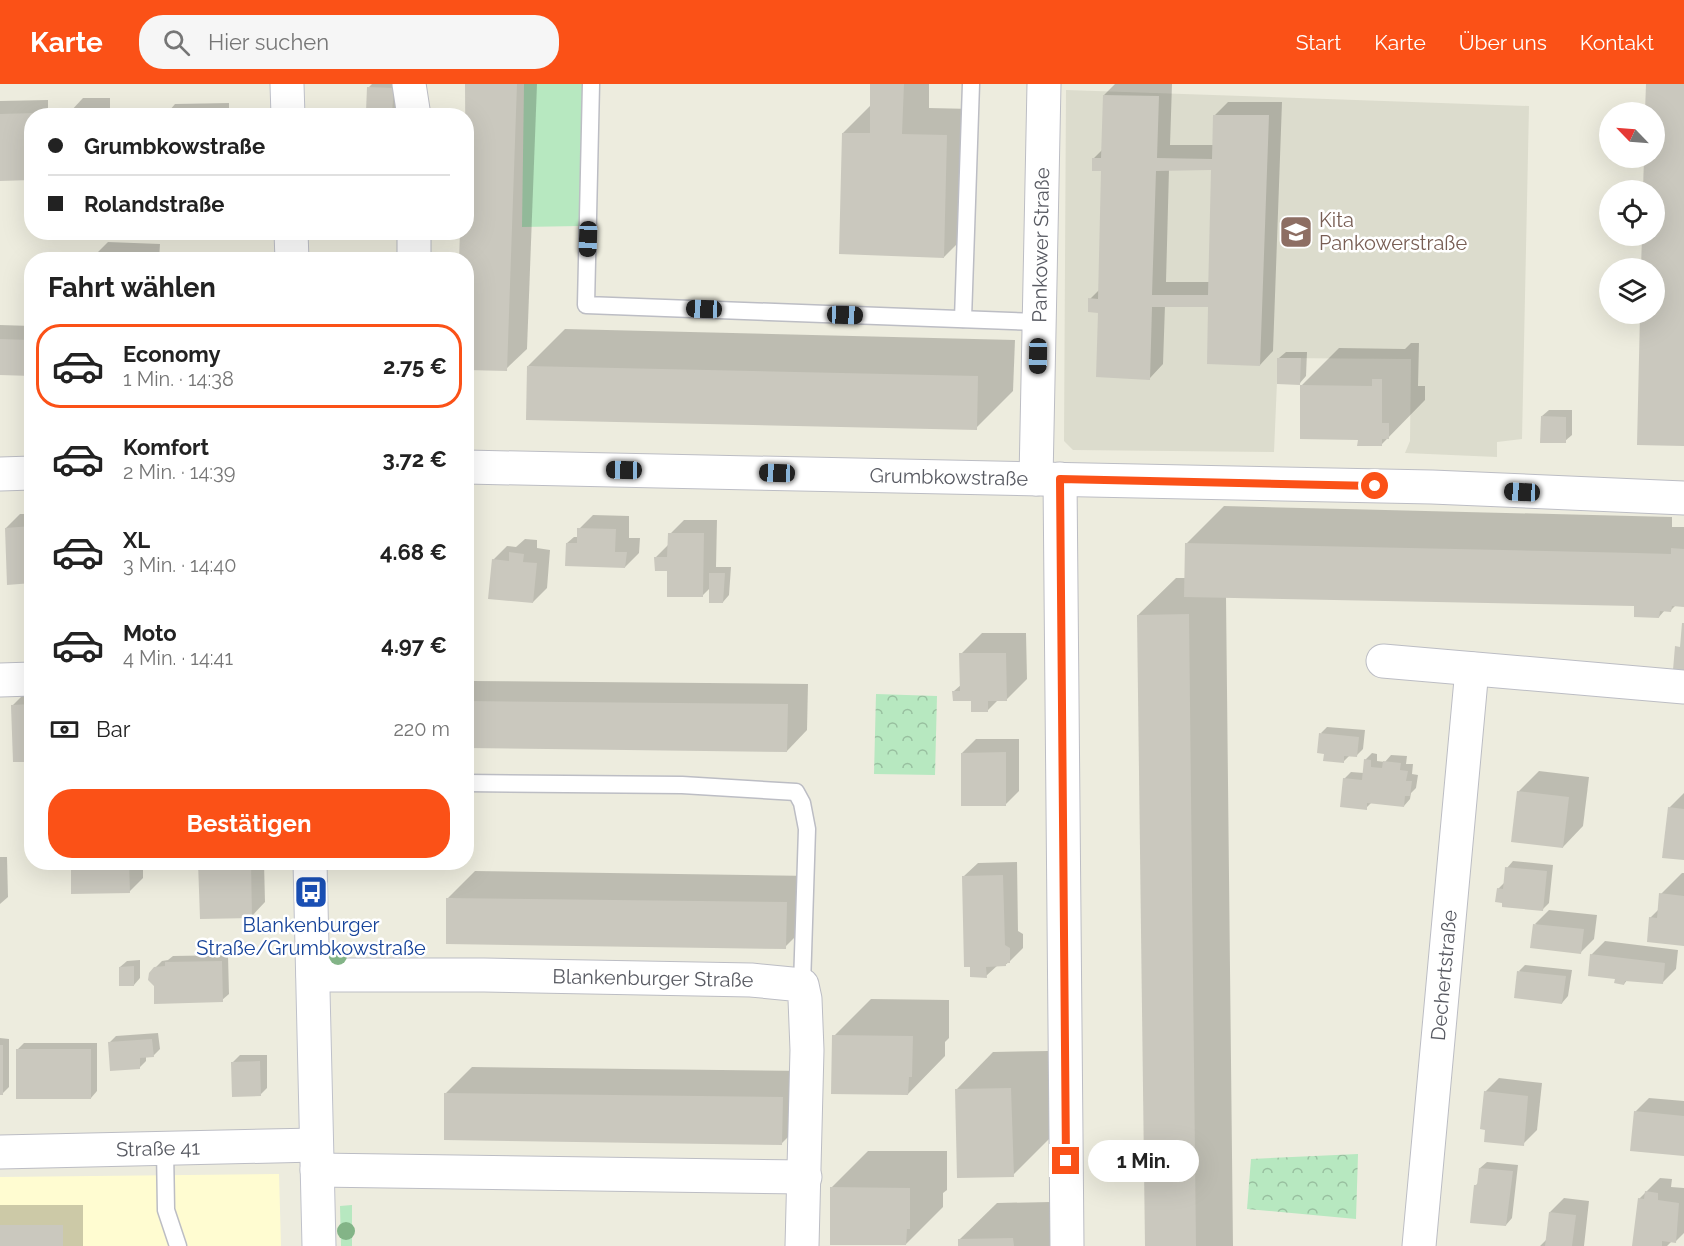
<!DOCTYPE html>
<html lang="de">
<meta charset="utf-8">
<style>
:root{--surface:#fff;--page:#f6f6f6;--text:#222;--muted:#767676;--line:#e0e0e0;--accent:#fb5117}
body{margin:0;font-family:Raleway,sans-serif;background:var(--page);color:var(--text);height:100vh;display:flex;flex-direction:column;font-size:22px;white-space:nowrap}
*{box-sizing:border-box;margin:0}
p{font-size:20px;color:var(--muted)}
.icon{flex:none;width:33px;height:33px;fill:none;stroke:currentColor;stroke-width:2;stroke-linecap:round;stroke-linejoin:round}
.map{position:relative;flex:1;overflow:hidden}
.panel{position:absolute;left:24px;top:168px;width:450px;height:618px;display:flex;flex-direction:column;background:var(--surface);border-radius:24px;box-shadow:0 6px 24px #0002}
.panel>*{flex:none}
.top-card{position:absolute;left:24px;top:24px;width:450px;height:132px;border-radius:24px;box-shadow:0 6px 24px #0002;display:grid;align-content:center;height:132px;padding:0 24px;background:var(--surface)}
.needle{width:39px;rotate:295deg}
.controls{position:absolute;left:1599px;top:18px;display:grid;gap:12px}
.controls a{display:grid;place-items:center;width:66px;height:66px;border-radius:50%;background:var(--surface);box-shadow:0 6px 24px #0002;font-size:30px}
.end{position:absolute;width:27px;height:27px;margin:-14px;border:8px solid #fb5117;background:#fff;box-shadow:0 0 0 3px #fff}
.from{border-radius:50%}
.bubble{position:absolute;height:42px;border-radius:21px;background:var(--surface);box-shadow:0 6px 24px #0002;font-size:20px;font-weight:700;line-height:42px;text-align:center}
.car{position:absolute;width:18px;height:36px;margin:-18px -9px;border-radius:8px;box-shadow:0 0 4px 2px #0007;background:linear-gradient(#222 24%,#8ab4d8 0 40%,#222 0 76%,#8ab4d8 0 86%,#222 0)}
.top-card b{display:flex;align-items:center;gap:21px;height:57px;font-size:22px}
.top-card b+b{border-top:2px solid var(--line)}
.top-card i{width:15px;height:15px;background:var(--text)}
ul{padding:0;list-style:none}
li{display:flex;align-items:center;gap:18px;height:84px;margin:0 12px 9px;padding:0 12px;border:3px solid transparent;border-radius:24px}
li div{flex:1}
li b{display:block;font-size:22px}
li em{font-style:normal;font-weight:700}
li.on{border-color:var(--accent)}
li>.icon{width:54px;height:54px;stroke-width:1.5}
h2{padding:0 24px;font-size:27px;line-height:72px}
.pay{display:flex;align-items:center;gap:15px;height:66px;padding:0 24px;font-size:22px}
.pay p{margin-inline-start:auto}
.action{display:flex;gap:12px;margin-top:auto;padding:12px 24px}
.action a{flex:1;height:69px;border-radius:24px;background:var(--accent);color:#fff;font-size:24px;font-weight:700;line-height:69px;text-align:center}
header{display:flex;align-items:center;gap:36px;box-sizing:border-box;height:84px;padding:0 30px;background:var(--accent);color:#fff}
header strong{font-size:28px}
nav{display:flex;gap:33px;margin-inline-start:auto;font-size:21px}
.search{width:420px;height:54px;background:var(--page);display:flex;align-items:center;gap:15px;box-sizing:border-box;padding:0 21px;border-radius:24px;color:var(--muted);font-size:22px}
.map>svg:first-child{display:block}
.commercial{fill:#fffcd1}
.education{fill:#dcdccd}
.green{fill:#b7e8c0}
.forest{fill:url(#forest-crowns)}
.shadow{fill:#0003;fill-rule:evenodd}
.building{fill:#cac8be;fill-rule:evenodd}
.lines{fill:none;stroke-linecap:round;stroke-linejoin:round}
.service-casing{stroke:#bcbdc4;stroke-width:19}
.minor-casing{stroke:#bcbdc4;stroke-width:35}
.tertiary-casing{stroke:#bcbdc4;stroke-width:35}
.secondary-casing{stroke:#bfc1ca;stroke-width:35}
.service{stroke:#fff;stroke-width:16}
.minor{stroke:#fff;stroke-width:33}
.tertiary{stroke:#fff;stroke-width:33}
.secondary{stroke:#fff;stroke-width:33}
.tree{fill:#83b487}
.route{stroke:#fb5117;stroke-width:8}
.labels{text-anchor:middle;stroke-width:5;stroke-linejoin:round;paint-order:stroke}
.education-label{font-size:20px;fill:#785e54;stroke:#fff;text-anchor:start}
.street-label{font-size:20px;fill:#585a62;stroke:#fff}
.transit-label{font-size:20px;fill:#164399;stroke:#fff}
</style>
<header>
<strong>Karte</strong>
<div class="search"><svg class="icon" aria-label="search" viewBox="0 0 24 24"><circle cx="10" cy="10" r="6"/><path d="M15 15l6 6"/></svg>Hier suchen</div>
<nav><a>Start</a><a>Karte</a><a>Über uns</a><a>Kontakt</a></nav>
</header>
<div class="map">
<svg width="1684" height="1162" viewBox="0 0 1684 1162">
<defs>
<pattern id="forest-crowns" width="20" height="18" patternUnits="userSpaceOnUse" patternTransform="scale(1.5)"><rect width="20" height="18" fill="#b7e8c0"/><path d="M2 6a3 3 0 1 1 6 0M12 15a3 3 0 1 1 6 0" fill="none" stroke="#98bf9f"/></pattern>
</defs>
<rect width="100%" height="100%" fill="#edecde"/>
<path class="commercial" d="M279,1090L281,1162H0V1093Z"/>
<path class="education" d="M1066,6L1529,22L1522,355L1497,358V373L1405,369L1410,357L1411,275L1278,274L1274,368L1073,366L1064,357Z"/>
<g class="green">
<path d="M524,0H584L580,142L522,143Z"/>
<path d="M352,1121V1162H341L340,1122Z"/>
</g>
<g class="forest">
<path d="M876,610L937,612L935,691L874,690Z"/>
<path d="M1358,1070L1356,1135L1247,1125L1251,1075Z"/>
</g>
<g class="shadow">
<path d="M372,0H400L398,21L392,28L369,3Z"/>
<path d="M466,0H537L527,265L506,285L466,148Z"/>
<path d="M872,0H929V24L973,25L971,146L944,173L843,49L870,22Z"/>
<path d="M1115,0H1172L1170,61H1214V32L1228,18H1282L1273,267L1260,281L1209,222L1165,221L1163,280L1150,294L1090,215L1100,205L1103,86L1093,75L1103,65L1104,11ZM1213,84L1210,198H1166L1169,85Z"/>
<path d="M1647,0H1684V360L1639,359L1642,230H1654V184H1643L1644,152H1654V106H1645L1646,74H1654V28H1647Z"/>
<path d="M83,14H110V32H70V28Z"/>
<path d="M48,16V32H32L0,95V17Z"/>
<path d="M229,19V32H169V27L175,20Z"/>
<path d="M108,158L160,160L159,176H94V172Z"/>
<path d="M0,241L32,242V290L0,289Z"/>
<path d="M565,245L1015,256L1013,307L976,344L528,282Z"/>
<path d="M1411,259H1419L1418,302H1425V316L1382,360L1359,355L1302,301L1339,264L1405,265Z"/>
<path d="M1286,268H1307L1306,292L1300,299L1279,274Z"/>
<path d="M1549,326H1572V351L1565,357L1542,332Z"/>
<path d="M1224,422L1672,433V443H1684V522L1676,521L1671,526H1665L1659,533L1636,518L1226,512L1233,1162H1146L1138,531L1176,494H1186L1187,459Z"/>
<path d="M20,430H32V498L6,444Z"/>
<path d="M593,431L629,432V454H640L639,469L625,483L567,459L574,453H578L579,445Z"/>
<path d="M684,436H717L716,483H731L729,511L723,518L711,503L702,512L656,473L669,460L670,450Z"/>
<path d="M525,455L537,456V464L550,466L547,504L533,518L493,476L507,462L516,463Z"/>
<path d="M982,549H1026L1027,595L1006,616H998L987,627L972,616L954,607L962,600L961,570Z"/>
<path d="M472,597L808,600L807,646L787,667L466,663V602Z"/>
<path d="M26,608H32V676L12,622Z"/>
<path d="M1327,643L1365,646L1363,665L1356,672L1350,671L1344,677L1321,649Z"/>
<path d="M976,655H1019V707L1005,721L962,669Z"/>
<path d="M1372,669L1377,670V677L1385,678L1391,671L1407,672L1406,680H1413L1412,690L1418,691L1416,704L1411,709L1410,715L1404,722L1372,718L1366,724L1344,695L1351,688L1364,689L1365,676Z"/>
<path d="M1539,687L1589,693L1583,742L1563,763L1518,708Z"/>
<path d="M1684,709V775L1669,724Z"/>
<path d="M0,773H7L8,813L0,820Z"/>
<path d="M1513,777L1553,781L1549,819L1542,826L1498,805L1505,798L1507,784Z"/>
<path d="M72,778H143V794L129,808Z"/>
<path d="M200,778H264L265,818L252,832Z"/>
<path d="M1017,778L1018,847L1023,850V864L1009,878L1005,881H998L986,892L964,792L978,779Z"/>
<path d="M475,787L813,792L812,836L785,863L448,814Z"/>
<path d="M1682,789H1684V861L1650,834L1659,825L1661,810Z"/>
<path d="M1549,826L1597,831L1594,855L1580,869L1535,840Z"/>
<path d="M1605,857L1678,866L1676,885L1662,899L1628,895L1624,900L1591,871Z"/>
<path d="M228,871L229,910L222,916L155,901L150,889L162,877L168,876L173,872Z"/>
<path d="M140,876V894L134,901L120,883L127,877Z"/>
<path d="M1525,881L1572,886L1568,912L1562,919L1519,887Z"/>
<path d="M871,915L949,916V954L945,958V972L908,1010L834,952Z"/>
<path d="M158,949L160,965L153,972H146V977L140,983L109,959L116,952Z"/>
<path d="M0,954L9,955V1003L3,1009H0Z"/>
<path d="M24,959H97V1007L91,1014L18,965Z"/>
<path d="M1048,967L1050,1054L1013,1091L956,1006L993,968Z"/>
<path d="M240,971H267V1004L260,1011L233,978Z"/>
<path d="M472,983L809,987L808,1033L781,1060L445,1010Z"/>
<path d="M1499,994L1542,999L1537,1046L1523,1060L1485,1008Z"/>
<path d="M1649,1014L1684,1017V1071L1635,1028Z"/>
<path d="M868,1067H947V1106L943,1109V1123L906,1160L831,1104Z"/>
<path d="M1487,1078L1518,1081L1512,1134L1506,1141L1476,1101L1479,1098L1480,1084Z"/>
<path d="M1660,1094L1672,1095L1671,1103L1684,1104V1149L1676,1157H1672L1667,1162H1633L1639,1115Z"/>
<path d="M1564,1114L1589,1117L1584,1162H1540L1547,1155L1550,1128Z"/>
<path d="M1050,1118L1051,1162H960L959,1156L997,1119Z"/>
<rect x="0" y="1121" width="83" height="41"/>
</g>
<g class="building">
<path d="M465,0H517L507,287L466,286V176H459L460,148H466Z"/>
<path d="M870,0H904L902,50L947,51L944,174L839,170L842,49H870Z"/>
<path d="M1646,0H1684V362L1637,361L1640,230H1654V184H1641L1642,152H1654V106H1643L1644,74H1654V28H1645Z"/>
<path d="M367,3L394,4L392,29L366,28Z"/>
<path d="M1103,11L1159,12L1157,74L1212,75L1213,31H1269L1260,282L1207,280L1208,223H1152L1150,296L1096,293L1098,229L1088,228V214L1098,215L1101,87H1092V74H1101ZM1211,86L1208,211H1152L1156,87Z"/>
<path d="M223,25V32H167V26Z"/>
<rect x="68" y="27" width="29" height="5"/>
<path d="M35,29V32H32V96L0,97V30Z"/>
<path d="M92,171L146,173V176H92Z"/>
<path d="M0,255L32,256V292L0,291Z"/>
<path d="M1277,274H1301L1300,301L1372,302V295H1382V339H1389V355H1382V362H1357L1358,356L1300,355V301L1277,300Z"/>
<path d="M527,282L978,292L977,346L526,336Z"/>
<path d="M1541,332L1566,333V359H1540Z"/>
<path d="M32,442V499L7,501L5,444Z"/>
<path d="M577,444L616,445L615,468H627L625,484L565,482L566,459H577Z"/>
<path d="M668,449H704L703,513H667V487H655L654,473H667Z"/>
<path d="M1185,459L1636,469L1671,470V464L1684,465V523L1672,522L1671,528L1660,527L1659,534L1634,533V522L1184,513Z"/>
<path d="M509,468L524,470L523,478L537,479L533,519L488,515L492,475L509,477Z"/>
<path d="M709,489H725L723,519H709Z"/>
<path d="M1189,530L1196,1162H1145L1137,531Z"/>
<path d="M1682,539H1684V587L1673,586L1675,562L1680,563Z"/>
<path d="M959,569H1006L1007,617H988V628H971V617H953L952,607H960Z"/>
<path d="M466,617L788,620L787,668L466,664Z"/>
<path d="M32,620V678H13L11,621Z"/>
<path d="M1319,649L1359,653L1357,673L1344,672V679L1323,677L1324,670L1317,669Z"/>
<path d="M1006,668V722H961V669Z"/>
<path d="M1364,675L1371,676V683L1382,684L1383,677L1401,679L1400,686L1408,687L1406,697H1412L1410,712H1405L1404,723L1367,719V726L1340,723L1343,694L1362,696Z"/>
<path d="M1517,707L1569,713L1563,764L1511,758Z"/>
<path d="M1668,723L1684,725V776L1662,774Z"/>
<path d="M71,778H129L130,809L71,810Z"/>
<path d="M198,778H251L252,834L200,835Z"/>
<path d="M1505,783L1547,787L1543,827L1502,823V819L1495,818L1497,804L1503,805Z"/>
<path d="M1003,791L1005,861L1010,864V879H1006V882L986,883L987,894L970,893V883H964L962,792Z"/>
<path d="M1659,809L1684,812V862L1647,858L1649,833L1657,834Z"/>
<path d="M446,814L787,818L786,865L446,860Z"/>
<path d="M1533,840L1584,845L1581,870L1530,864Z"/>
<path d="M1590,870L1665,879L1663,900L1625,897L1624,901L1614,899L1615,895L1588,892Z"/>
<path d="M222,877L223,918L154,920V902L148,896L149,889L154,883L165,882V878Z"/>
<path d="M134,882V902H119V883Z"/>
<path d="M1517,887L1566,892L1562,920L1514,914Z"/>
<path d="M832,951L913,952L912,993H909L908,1011L831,1010Z"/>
<path d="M152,955L154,973L140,974V985L110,987L108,958Z"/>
<rect x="0" y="961" width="3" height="50"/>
<rect x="16" y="965" width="75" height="50"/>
<path d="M260,977L261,1012L232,1013L231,978Z"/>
<path d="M1011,1004L1014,1093L957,1094L955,1005Z"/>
<path d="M1484,1007L1528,1012L1524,1062L1484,1058L1485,1046L1480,1045Z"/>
<path d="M444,1009L783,1013L782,1061L444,1056Z"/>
<path d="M1634,1027L1684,1032V1072L1630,1067Z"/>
<path d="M1479,1084L1513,1087L1506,1142L1470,1139L1474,1101H1477Z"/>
<path d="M830,1103L910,1104V1145H907L906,1161H830Z"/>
<path d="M1645,1107L1658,1109V1116L1679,1119L1676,1159L1662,1157V1162H1632L1638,1114L1644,1115Z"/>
<path d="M1549,1128L1576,1131L1572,1162H1545Z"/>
<rect x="0" y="1141" width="63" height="21"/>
<path d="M1013,1154L1014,1162H958V1155Z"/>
</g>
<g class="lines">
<defs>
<g id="service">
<path d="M591,0L586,221L1038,238"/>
<path d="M963,235L971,0"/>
<path d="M466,699L682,701L796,708L802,719L807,745L802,901"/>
<path d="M165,1064L166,1126L178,1162"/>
</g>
<g id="minor">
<path d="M409,0L414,32"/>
<path d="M414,176V148"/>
<path id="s1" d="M466,383L1432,403L1684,414"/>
<path id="s2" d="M1036,395L1044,0"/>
<path d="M1060,395L1067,1162"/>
<path d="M1383,577L1684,603"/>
<path d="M0,596L32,595"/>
<path id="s3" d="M313,891H484L751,896L802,901L805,915L807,966L802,1162"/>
<path id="s4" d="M0,1068L316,1061"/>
<path d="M317,1086L805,1093"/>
<path id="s5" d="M1419,1162L1472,585"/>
</g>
<path id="tertiary" d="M0,390L32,389"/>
<g id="secondary">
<path d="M287,0L288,32"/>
<path d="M291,148L292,176"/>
<path d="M310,778L319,1162"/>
</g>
</defs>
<use href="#service" class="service-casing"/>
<use href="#minor" class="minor-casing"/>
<use href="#tertiary" class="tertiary-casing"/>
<use href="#secondary" class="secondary-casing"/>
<use href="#service" class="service"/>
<use href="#minor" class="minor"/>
<use href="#tertiary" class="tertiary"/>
<use href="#secondary" class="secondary"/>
</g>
<g class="tree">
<circle cx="338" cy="872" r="9"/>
<circle cx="346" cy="1147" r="9"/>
</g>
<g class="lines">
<path class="route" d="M1066,1077L1060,395L1375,402"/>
</g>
<defs>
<symbol id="school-square" viewBox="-11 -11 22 22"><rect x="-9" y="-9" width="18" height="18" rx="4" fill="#8d6e63" stroke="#fff"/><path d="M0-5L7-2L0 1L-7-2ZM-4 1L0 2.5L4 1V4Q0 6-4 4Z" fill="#fff"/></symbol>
<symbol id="bus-square" viewBox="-11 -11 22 22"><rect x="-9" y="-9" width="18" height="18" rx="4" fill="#1a4fb4" stroke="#fff"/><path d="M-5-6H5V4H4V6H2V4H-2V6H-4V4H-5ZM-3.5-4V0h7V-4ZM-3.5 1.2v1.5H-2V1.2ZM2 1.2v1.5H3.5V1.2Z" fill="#fff"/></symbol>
</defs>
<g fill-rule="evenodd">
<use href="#school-square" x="1277" y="129" width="38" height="38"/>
<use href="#bus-square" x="292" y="789" width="38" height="38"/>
</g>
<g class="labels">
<g class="education-label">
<text x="1319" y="143">Kita<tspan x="1319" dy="23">Pankowerstraße</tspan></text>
</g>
<g class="street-label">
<text dy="7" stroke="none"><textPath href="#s2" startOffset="234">Pankower Straße</textPath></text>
<text dy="7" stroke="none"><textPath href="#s1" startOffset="483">Grumbkowstraße</textPath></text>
<text dy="7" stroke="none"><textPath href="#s5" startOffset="272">Dechertstraße</textPath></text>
<text dy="7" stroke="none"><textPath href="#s3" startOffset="340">Blankenburger Straße</textPath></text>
<text dy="7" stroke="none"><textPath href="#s4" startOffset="158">Straße 41</textPath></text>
</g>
<g class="transit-label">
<text x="311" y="848">Blankenburger<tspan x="311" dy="23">Straße/Grumbkowstraße</tspan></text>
</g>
</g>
</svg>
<div class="controls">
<a><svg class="needle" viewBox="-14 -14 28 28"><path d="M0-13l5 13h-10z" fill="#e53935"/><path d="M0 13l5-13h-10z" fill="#767676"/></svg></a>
<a><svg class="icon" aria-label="locate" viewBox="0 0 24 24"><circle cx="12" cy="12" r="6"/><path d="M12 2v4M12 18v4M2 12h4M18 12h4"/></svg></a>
<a><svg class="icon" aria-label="layers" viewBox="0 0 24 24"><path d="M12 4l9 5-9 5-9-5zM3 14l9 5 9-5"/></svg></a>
</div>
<i class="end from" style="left:1375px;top:402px"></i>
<i class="end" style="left:1066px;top:1077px"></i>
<div class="bubble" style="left:1088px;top:1056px;width:111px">1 Min.</div>
<i class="car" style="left:588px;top:155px;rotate:182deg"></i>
<i class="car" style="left:704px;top:225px;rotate:272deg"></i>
<i class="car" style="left:845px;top:231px;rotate:92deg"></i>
<i class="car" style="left:1038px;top:272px;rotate:181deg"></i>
<i class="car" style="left:624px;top:386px;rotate:271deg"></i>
<i class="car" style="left:777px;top:389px;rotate:272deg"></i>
<i class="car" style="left:1522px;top:408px;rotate:273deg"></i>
<div class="top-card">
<b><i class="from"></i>Grumbkowstraße</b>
<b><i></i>Rolandstraße</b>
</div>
<section class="panel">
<h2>Fahrt wählen</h2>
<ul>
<li class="on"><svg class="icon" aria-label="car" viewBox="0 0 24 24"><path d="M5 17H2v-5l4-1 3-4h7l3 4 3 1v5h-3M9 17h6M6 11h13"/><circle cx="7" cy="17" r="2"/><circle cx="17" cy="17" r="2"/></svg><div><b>Economy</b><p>1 Min. · 14:38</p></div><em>2.75 €</em></li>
<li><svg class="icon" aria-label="car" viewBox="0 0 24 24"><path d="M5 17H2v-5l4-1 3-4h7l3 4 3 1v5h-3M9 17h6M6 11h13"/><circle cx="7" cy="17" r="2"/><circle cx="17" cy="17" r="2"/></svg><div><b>Komfort</b><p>2 Min. · 14:39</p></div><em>3.72 €</em></li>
<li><svg class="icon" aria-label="car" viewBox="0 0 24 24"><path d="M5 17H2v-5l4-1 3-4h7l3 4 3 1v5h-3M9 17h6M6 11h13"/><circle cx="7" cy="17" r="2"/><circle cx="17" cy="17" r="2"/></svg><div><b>XL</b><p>3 Min. · 14:40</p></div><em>4.68 €</em></li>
<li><svg class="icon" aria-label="car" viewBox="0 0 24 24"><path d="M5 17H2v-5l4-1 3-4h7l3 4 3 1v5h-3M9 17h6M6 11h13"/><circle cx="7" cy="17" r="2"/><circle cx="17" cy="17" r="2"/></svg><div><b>Moto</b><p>4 Min. · 14:41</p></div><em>4.97 €</em></li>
</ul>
<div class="pay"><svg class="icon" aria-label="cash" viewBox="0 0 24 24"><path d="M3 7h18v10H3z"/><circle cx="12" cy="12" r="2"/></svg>Bar<p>220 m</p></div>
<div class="action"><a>Bestätigen</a></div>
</section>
</div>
